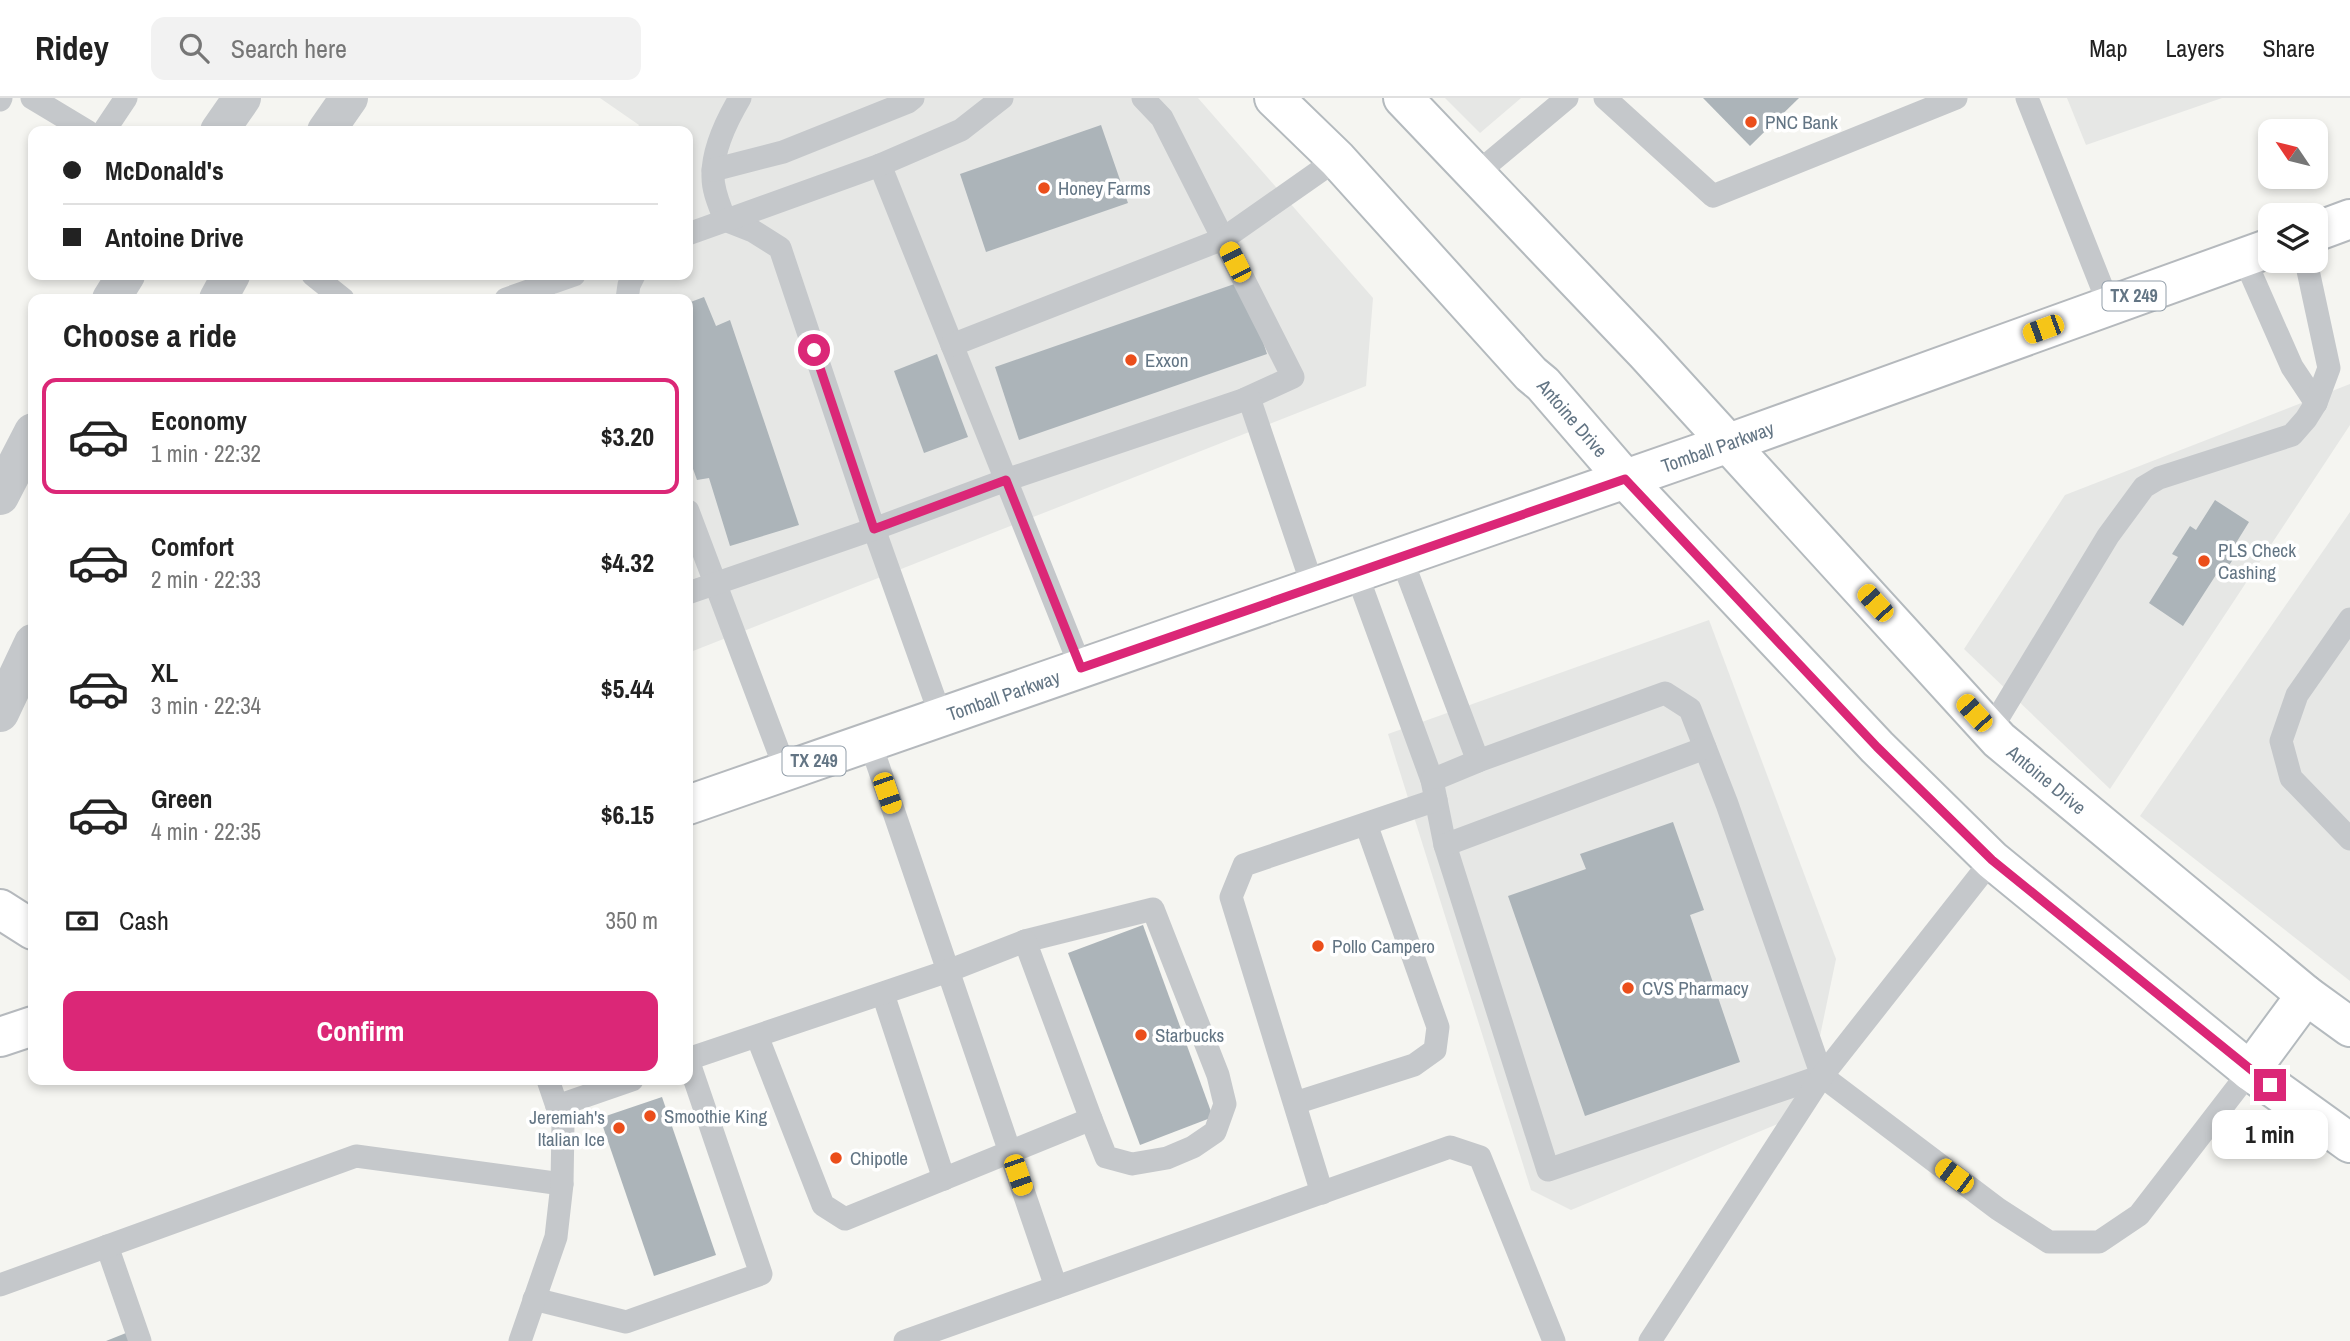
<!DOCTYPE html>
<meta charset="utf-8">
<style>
:root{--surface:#fff;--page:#f2f2f2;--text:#222;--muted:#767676;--line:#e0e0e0;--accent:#db2777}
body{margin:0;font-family:"Archivo Narrow",sans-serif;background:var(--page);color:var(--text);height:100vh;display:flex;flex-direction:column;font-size:26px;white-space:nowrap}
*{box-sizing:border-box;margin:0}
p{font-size:23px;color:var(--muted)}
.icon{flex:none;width:38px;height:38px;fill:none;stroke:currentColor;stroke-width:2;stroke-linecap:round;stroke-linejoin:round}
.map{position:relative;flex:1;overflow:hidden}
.sheet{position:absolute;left:28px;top:196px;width:665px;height:791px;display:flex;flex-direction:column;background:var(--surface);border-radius:14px;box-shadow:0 4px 10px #0003}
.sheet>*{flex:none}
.hud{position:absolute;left:28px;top:28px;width:665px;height:154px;border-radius:14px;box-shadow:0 4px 10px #0003;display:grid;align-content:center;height:154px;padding:0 35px;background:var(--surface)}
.needle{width:46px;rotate:305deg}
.controls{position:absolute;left:2258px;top:21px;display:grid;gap:14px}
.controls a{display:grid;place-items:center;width:70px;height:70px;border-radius:14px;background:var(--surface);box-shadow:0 4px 10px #0003;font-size:35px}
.end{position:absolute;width:32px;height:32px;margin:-16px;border:9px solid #db2777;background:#fff;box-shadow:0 0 0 4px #fff}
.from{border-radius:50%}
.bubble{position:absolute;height:49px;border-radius:14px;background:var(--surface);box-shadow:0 4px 10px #0003;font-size:23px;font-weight:700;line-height:49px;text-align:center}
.car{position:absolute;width:21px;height:42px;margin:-21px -10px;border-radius:9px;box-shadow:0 0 5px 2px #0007;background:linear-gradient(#f5c518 24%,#345 0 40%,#f5c518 0 76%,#345 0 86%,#f5c518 0)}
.hud b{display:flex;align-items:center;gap:24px;height:66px;font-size:26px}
.hud b+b{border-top:2px solid var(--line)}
.hud i{width:18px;height:18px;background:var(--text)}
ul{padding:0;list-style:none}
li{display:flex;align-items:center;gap:21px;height:116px;margin:0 14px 10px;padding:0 21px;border:4px solid transparent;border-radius:14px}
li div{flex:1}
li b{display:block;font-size:26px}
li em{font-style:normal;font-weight:700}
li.active{border-color:var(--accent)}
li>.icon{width:63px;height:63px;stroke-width:1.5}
h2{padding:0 35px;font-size:32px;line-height:84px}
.pay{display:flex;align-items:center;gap:18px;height:77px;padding:0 35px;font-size:26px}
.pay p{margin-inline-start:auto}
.primary-button{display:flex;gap:14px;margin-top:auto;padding:14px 35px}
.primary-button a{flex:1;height:80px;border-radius:14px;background:var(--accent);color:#fff;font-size:28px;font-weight:700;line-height:80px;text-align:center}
header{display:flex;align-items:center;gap:42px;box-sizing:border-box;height:98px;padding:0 35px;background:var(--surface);border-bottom:2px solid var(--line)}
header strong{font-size:33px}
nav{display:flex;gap:38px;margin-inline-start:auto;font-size:24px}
.search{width:490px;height:63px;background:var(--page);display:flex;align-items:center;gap:18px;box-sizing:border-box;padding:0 24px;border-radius:14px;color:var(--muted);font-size:26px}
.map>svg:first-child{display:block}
.built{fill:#e6e7e5}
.building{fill:#acb4b9}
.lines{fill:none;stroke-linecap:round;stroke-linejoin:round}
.secondary-casing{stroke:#b4babe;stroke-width:42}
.primary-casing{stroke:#b5b9bd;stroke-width:42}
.service{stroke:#c5c8cb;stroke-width:23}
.tertiary{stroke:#c5c8cb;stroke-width:38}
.secondary{stroke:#fff;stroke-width:38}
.primary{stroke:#fff;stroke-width:38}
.route{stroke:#db2777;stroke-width:9}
.poi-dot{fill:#eb4e1b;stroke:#fff;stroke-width:2.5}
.labels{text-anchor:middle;stroke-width:7;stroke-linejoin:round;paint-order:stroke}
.shield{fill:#fff;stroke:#929ea9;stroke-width:2}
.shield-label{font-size:18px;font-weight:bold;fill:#637584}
.poi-label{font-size:19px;fill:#637584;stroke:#fff;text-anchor:start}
.street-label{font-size:19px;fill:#637584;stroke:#fff}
</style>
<header>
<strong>Ridey</strong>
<div class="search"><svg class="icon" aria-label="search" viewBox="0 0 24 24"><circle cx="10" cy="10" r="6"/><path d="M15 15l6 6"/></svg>Search here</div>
<nav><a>Map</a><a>Layers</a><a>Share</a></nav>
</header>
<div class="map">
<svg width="2350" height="1243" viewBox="0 0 2350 1243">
<rect width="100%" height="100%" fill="#f5f5f1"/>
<g class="built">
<path d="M600,0H1198L1373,200L1366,288L688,555V201H558L550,177H688V33H635L639,27Z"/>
<path d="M1445,0H1521L1480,35Z"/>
<path d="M2067,0H2222L2086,47Z"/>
<path d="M2350,286V327L2110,691L1964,551L2065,397Z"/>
<path d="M2350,414V883L2140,718Z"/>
<path d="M1709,522L1836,861L1804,1015L1571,1112L1531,1092L1388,636Z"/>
</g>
<g class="building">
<path d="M1703,0H1799L1750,48Z"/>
<path d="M1101,27L1128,105L986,154L960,76Z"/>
<path d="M1243,183L1267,256L1019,342L995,269Z"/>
<path d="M704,199L716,228L730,222L799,427L730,448L709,380L697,382L688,357V205Z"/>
<path d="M937,256L968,339L924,355L894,273Z"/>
<path d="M2215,402L2249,424L2236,445L2241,449L2228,469L2223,466L2183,528L2149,505L2178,459L2172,456L2190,428L2196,432Z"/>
<path d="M1673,724L1704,812L1690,817L1740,964L1585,1018L1508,798L1586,771L1580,756Z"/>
<path d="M1143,827L1213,1019L1140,1047L1068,855Z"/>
<path d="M662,999L716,1157L654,1178L600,1020Z"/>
<path d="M131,1233L135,1243H106Z"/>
</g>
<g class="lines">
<defs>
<g id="secondary">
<path id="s1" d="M1274,0L1337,61L1531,276L1543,286L1625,381L1877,649L1992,762L2250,973L2350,1045"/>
<path id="s2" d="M1403,0L1646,255L1999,642L2306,897L2350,929"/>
<path d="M2250,973L2306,897"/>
</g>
<g id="primary">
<path d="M2315,134L2350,121"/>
<path id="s3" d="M688,707L1729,345L2270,150"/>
<path d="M0,811L33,832"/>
<path d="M0,939L33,928"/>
</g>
</defs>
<use href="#secondary" class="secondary-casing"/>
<use href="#primary" class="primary-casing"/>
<g class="service">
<path d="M32,0L87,33"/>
<path d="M740,0C727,22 712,53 713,79C713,94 720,108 725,122L753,133L780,150L874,431L941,619"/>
<path d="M1143,0L1162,20L1293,279L1245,301"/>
<path d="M1605,0L1713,98L1956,0"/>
<path d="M2027,0L2109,207"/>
<path d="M0,2L1,0"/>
<path d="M104,33L126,0"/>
<path d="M880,67L1006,382L1249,300L1313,489"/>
<path d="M713,72L783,54L908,4L913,0"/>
<path d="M1476,76L1567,0"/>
<path d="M688,136L880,67L961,32L1002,0"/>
<path d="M2244,160L2292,269L2316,305"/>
<path d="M313,177L343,201"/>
<path d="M506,201L574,177"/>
<path d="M627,201L629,187L634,177"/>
<path d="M952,247L1223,141L1337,61"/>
<path d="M688,413L786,673"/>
<path d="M1401,459L1478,663"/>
<path d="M1356,474L1432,682L1445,747L1548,1072L1822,978L1998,1111L2049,1144H2099L2139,1117L2250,973"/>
<path d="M688,495L874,431L1006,382L1081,570"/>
<path d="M2350,521L2297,597L2281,643L2291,680L2350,741"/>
<path d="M1990,633L2108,438L2144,389L2159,380L2292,337L2306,321L2316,305L2329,270L2306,163"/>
<path d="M870,644L1056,1189"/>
<path d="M1432,682L1478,663L1665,595L1690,611L1727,706L1822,978"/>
<path d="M1445,747L1705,650"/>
<path d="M1025,843L1153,811L1218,977L1225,1006L1215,1034L1193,1049L1167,1060L1132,1066L1106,1059L1091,1021"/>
<path d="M883,896L944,1081"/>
<path d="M688,961L948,873L1025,843L1091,1021L845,1121L823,1107L757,938"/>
<path d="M1295,1005L1414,967L1435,952L1438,929L1366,726"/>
<path d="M557,1008L632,982"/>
<path d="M1322,1095L1231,799L1244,767L1436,702"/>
<path d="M107,1148L140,1243"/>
<path d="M0,1187L356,1058L562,1086"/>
<path d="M534,1201L626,1224L761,1176L688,962"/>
<path d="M520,1243L556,1139L562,1086L563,1026L548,982"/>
<path d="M905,1243L1450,1049L1480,1059L1554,1243"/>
<path d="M1650,1243L1822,978L1992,762"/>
</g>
<g class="tertiary">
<path d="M219,33L242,0"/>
<path d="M326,33L349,0"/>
<path d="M111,201L126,177"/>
<path d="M218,201L231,177"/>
<path d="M0,398L33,334"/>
<path d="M0,615L33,545"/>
</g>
<use href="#secondary" class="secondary"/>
<use href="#primary" class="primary"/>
</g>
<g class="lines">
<path class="route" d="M814,252L874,431L1006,382L1081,570L1625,381L1877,649L1992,762L2270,987"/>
</g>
<g class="poi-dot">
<circle cx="1751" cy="24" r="7"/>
<circle cx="1044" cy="90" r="7"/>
<circle cx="1131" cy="262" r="7"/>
<circle cx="2204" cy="463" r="7"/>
<circle cx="1318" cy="848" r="7"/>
<circle cx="1628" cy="890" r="7"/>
<circle cx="1141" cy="937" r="7"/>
<circle cx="650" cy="1018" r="7"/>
<circle cx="619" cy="1030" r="7"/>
<circle cx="836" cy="1060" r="7"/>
</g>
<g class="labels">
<g class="shield">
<rect x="2102.5" y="183.5" width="63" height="29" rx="5"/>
<rect x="782.5" y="648.5" width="63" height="29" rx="5"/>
</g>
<g class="shield-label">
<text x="2134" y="204">TX 249</text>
<text x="814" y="669">TX 249</text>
</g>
<g class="poi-label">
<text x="1765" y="31">PNC Bank</text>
<text x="1058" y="97">Honey Farms</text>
<text x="1145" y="269">Exxon</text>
<text x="2218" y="459">PLS Check<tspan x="2218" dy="22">Cashing</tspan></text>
<text x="1332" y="855">Pollo Campero</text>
<text x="1642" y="897">CVS Pharmacy</text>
<text x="1155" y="944">Starbucks</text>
<text x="664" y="1025">Smoothie King</text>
<text x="605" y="1026" text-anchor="end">Jeremiah's<tspan x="605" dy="22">Italian Ice</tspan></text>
<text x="850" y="1067">Chipotle</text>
</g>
<g class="street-label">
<text dy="7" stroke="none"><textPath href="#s1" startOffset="438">Antoine Drive</textPath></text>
<text dy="7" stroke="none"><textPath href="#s3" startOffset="1090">Tomball Parkway</textPath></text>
<text dy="7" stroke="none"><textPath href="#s3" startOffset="334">Tomball Parkway</textPath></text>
<text dy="7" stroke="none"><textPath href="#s2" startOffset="938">Antoine Drive</textPath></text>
</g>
</g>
</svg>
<div class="controls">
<a><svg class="needle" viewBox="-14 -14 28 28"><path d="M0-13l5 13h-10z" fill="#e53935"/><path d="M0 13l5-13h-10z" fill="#767676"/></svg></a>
<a><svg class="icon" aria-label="layers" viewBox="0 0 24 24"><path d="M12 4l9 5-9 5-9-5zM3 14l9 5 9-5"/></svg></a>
</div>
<i class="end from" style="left:814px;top:252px"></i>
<i class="end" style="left:2270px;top:987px"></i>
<div class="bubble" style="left:2212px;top:1012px;width:116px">1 min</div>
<i class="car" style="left:1235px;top:164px;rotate:333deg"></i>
<i class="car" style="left:2043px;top:231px;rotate:250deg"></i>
<i class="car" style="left:1875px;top:505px;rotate:318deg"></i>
<i class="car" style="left:1974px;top:615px;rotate:318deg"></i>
<i class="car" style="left:887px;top:695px;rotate:161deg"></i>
<i class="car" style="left:1018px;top:1077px;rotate:161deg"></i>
<i class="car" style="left:1954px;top:1078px;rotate:307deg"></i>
<div class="hud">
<b><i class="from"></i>McDonald's</b>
<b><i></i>Antoine Drive</b>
</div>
<section class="sheet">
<h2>Choose a ride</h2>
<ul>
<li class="active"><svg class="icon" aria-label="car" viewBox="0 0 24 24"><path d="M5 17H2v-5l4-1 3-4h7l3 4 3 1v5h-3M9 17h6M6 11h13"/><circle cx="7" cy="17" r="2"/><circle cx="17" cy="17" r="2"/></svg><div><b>Economy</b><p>1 min · 22:32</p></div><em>$3.20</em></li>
<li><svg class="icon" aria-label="car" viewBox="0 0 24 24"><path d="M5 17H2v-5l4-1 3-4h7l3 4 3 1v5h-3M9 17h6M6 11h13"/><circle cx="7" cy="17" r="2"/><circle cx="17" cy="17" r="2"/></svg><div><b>Comfort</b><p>2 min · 22:33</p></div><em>$4.32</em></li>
<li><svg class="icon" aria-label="car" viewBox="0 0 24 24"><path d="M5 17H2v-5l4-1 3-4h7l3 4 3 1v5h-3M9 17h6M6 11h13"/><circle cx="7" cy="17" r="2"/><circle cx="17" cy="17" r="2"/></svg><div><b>XL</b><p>3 min · 22:34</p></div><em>$5.44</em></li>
<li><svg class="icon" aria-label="car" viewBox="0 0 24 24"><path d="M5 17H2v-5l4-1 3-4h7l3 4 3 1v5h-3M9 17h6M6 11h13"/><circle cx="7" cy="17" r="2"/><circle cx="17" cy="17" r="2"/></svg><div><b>Green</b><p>4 min · 22:35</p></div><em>$6.15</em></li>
</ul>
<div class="pay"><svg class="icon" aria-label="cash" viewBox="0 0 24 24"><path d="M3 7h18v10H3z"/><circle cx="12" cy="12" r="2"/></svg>Cash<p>350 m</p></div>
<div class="primary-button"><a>Confirm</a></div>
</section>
</div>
